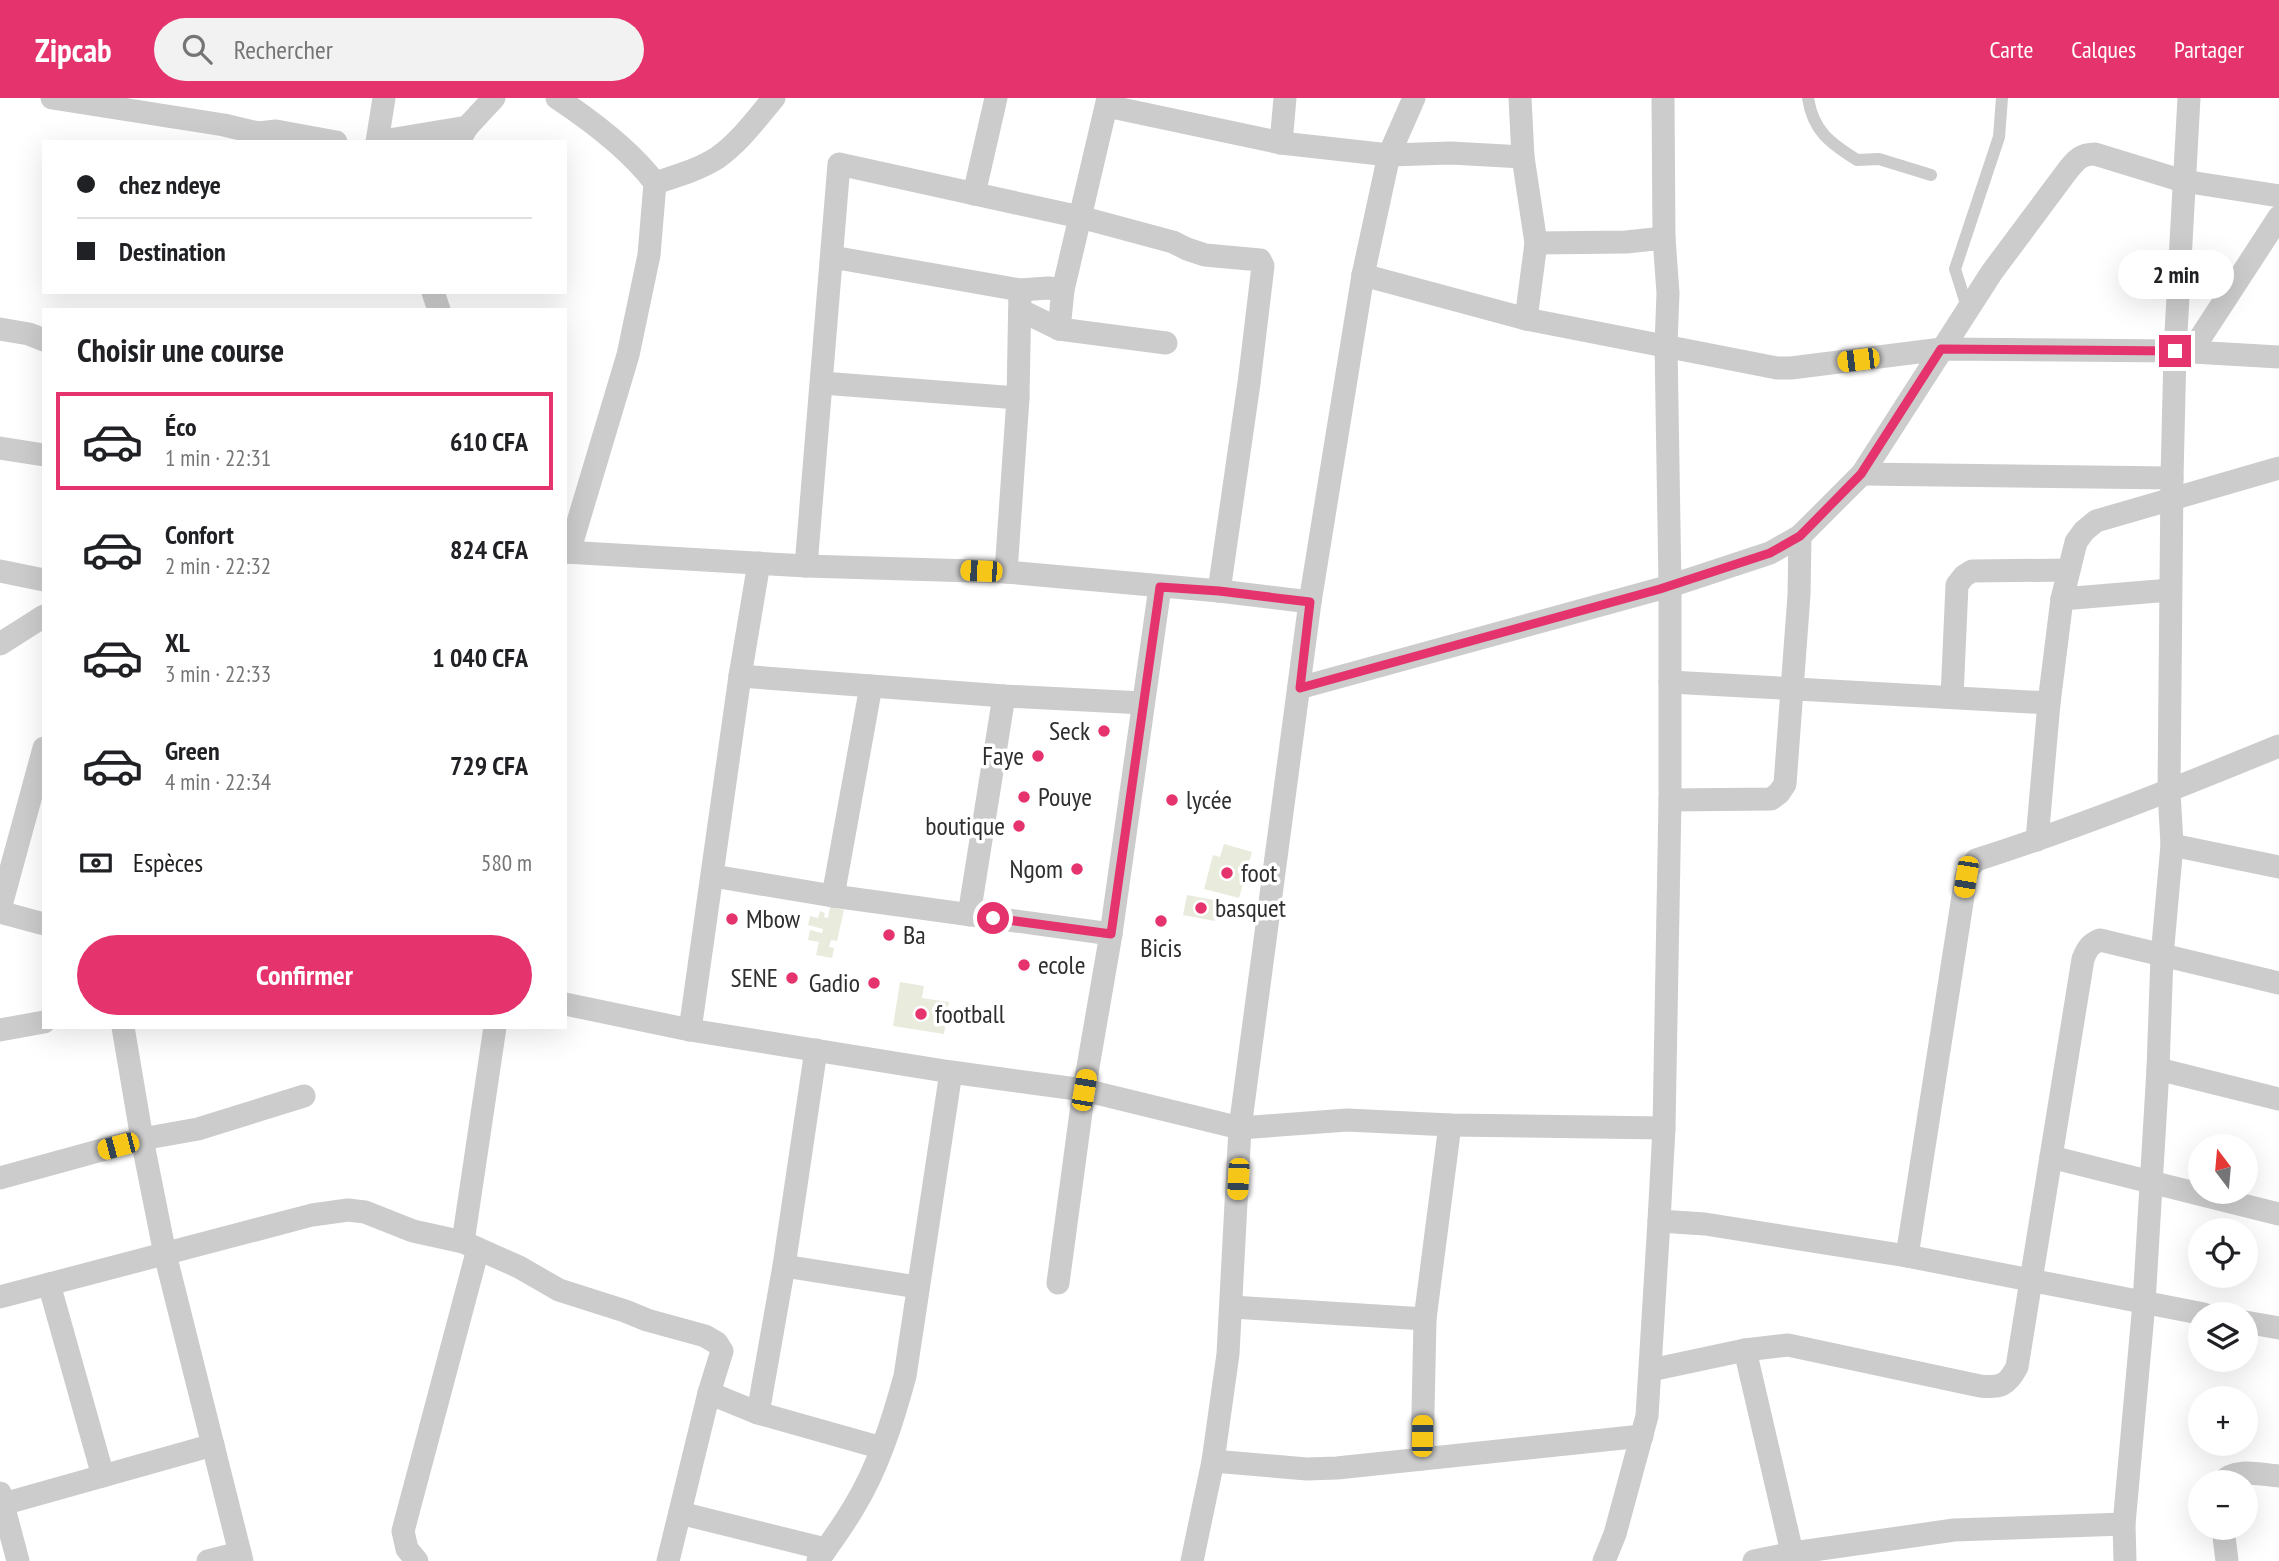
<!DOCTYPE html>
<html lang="fr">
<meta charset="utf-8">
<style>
:root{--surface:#fff;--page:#f2f2f2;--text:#202124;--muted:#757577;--line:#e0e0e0;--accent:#e5336d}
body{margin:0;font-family:"PT Sans Narrow",sans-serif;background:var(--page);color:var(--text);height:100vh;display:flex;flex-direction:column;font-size:26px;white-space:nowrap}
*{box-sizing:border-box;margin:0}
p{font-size:23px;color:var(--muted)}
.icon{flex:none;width:38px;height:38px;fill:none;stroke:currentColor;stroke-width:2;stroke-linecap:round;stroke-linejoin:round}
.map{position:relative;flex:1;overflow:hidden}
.sheet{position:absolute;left:42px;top:210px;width:525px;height:721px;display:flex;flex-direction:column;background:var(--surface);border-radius:0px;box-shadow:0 7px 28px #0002}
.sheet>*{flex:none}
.hud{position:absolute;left:42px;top:42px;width:525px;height:154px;border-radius:0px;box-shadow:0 7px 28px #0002;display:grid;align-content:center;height:154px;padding:0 35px;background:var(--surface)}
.needle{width:46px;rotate:344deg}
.tools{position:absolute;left:2188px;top:1036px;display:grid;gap:14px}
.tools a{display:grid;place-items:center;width:70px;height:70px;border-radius:50%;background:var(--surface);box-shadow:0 7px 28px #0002;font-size:35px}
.end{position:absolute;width:32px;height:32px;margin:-16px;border:9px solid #e5336d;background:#fff;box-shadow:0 0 0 4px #fff}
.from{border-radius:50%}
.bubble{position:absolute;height:49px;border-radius:24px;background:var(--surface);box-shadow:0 7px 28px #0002;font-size:23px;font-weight:700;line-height:49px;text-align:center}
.car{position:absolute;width:21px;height:42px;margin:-21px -10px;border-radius:9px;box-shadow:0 0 5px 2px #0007;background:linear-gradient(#f5c518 24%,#345 0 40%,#f5c518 0 76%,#345 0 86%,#f5c518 0)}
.hud b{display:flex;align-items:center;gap:24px;height:66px;font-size:26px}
.hud b+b{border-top:2px solid var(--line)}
.hud i{width:18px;height:18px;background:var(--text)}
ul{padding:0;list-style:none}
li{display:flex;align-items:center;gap:21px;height:98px;margin:0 14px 10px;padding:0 21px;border:4px solid transparent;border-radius:0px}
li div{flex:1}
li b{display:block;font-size:26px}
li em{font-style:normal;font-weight:700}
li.active{border-color:var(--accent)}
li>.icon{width:63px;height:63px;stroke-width:1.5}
h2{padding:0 35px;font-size:32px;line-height:84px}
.pay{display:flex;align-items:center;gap:18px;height:77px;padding:0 35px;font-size:26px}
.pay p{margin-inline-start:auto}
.action{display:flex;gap:14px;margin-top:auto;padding:14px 35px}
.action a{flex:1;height:80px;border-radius:42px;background:var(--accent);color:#fff;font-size:28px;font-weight:700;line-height:80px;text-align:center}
header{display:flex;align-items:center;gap:42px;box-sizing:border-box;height:98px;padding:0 35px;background:var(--accent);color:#fff}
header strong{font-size:33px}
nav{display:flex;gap:38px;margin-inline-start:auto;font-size:24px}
.search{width:490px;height:63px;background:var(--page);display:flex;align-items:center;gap:18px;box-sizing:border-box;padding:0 24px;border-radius:38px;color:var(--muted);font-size:26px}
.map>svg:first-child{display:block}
.green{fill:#e9ecdd}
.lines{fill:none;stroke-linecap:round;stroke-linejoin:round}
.lane{stroke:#ccc;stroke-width:12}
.street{stroke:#ccc;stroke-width:23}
.route{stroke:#e5336d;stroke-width:9}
.poi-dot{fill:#e5336d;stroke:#fff;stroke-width:2.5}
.labels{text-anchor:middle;stroke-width:7;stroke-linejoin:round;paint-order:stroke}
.poi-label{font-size:26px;fill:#2f2f2f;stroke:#fff;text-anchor:start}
</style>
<header>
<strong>Zipcab</strong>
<div class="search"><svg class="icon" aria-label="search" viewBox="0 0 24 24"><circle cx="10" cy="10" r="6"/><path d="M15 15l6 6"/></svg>Rechercher</div>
<nav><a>Carte</a><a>Calques</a><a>Partager</a></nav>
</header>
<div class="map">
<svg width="2279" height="1463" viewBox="0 0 2279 1463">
<rect width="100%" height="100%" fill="#fff"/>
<g class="green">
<path d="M1224,746L1252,754L1239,800L1204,791L1213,757L1220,759Z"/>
<path d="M1187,797L1219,803L1215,823L1183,817Z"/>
<path d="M830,809L844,812L837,843L831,842L829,849L834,850L832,860L816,857L819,844L808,842L810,832L822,835L823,831L808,827L810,818L818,820L820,813L825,815L824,819L828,820Z"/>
<path d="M900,884L924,888L922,900L949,904L944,936L893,928Z"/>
</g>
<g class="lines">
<g class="lane">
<path d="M1808,0C1813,33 1830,45 1857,62L1879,61L1931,77"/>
<path d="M1968,212L1955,171L1999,39L2002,0"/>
</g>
<g class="street">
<path d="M52,0L224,27L258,35L276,33L336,44"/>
<path d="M557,0C590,22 632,54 655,85L649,157L628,257L569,454"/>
<path d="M1520,0L1523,59"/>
<path d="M1107,8L1281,45L1389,57L1451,55L1523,59L1536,145L1626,144L1664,140"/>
<path d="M460,41L467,29L494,0"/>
<path d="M377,44L467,29"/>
<path d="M377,44L384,0"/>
<path d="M1281,45L1285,0"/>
<path d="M655,85C676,78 698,72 717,60C740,44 756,21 774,0"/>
<path d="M974,96L996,0"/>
<path d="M832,159L1020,192L1048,190L1063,192"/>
<path d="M1363,177L1526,221L1777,270H1791L1942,251L2175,253L2279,259"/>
<path d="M433,194L439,212"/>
<path d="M1020,212L1059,231L1166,245"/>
<path d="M1526,221L1536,145"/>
<path d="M0,231L29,236L44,242"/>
<path d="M1059,231L1063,192L1108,0"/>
<path d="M2191,254L2279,119"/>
<path d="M822,285L1018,300"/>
<path d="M0,350L44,357"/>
<path d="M1862,376L2172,380"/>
<path d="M565,454L806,468L1006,474L1219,493L1310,504"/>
<path d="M806,468L839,66L1080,119L1173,144L1187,151L1205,157L1260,162L1263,168L1249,285L1219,493"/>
<path d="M0,473L44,482"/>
<path d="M1006,474L1018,300L1020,192"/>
<path d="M2062,501L2170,492"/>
<path d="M0,546L44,518"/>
<path d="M740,578L1004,598L1143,605"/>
<path d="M1670,584L2049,605"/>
<path d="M1299,590L1670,488L1770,455L1800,438L1862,376L1992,174L2068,72C2076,62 2081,56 2095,56L2183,83L2279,98"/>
<path d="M1952,599L1957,487L1964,478L1972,473L2069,472"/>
<path d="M1670,702L1771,701L1779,695L1785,686L1799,497L1800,438"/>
<path d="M2037,742L2049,605L2062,501L2076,444L2084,433L2096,423L2279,370"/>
<path d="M2172,747L2279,769"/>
<path d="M713,778L833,798L1111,836"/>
<path d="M833,798L871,588"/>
<path d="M0,811L44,650"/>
<path d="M0,814L44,826"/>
<path d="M969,817L1004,598"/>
<path d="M565,906L690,932L951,974L1084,992L1240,1030L1347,1022L1450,1027L1664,1030"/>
<path d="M123,929L142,1041L165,1156L242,1463"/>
<path d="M0,932L44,924"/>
<path d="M690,932L740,578L759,465"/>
<path d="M2158,971L2279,1001"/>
<path d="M2051,1059L2279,1116"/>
<path d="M0,1080L142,1041L198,1031L304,998"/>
<path d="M1659,1123L1705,1126L1907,1158L2204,1216"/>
<path d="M463,1144L495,929"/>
<path d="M1907,1158L1966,779L1969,770L1976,762C2079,729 2179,689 2279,648"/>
<path d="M784,1168L917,1189"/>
<path d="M1058,1185L1084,992L1111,836L1160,489"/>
<path d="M49,1186L103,1378"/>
<path d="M0,1199L312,1117L348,1112L365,1114L413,1133L463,1144L519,1169L559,1192L625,1213L647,1222L705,1238L717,1245L722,1253L709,1295L668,1463"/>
<path d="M1232,1209L1425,1221"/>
<path d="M2245,1224L2279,1230"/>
<path d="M1745,1252L1794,1463"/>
<path d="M1651,1272L1745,1252L1788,1247L1980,1288C2000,1290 2007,1288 2017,1269L2083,861C2087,851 2090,846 2100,842L2279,885"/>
<path d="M709,1295L758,1315L882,1350"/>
<path d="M758,1315L784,1168L816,952"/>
<path d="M1422,1361L1425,1221L1450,1027"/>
<path d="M1213,1363L1307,1371L1337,1370L1642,1338"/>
<path d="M2223,1384C2234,1369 2262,1377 2279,1378"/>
<path d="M0,1395L18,1463"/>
<path d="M3,1406L213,1347"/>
<path d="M680,1415L825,1451"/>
<path d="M2223,1430L2227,1463"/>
<path d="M208,1463L240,1455"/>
<path d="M417,1463L407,1451L403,1433L478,1151"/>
<path d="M818,1463C830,1445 843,1428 854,1409C878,1370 893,1322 905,1278L951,974"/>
<path d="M1192,1463L1213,1363L1228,1256L1240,1030L1310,504L1363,177L1389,57L1414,0"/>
<path d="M1604,1463L1615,1436L1647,1318L1659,1123L1664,1030L1670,702V488L1666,247L1668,195L1664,140L1663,0"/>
<path d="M1754,1463L1793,1455L1954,1432L2124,1426"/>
<path d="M2125,1463L2124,1426L2144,1205L2158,971L2162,858L2172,747L2169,693L2172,380L2175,253L2189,0"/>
</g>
</g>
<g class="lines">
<path class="route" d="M993,820L1111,836L1160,489L1219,493L1310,504L1300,590L1660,491L1770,455L1800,438L1861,376L1941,251L2175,253"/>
</g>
<g class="poi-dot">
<circle cx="1104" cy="633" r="7"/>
<circle cx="1038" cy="658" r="7"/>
<circle cx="1024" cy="699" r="7"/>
<circle cx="1172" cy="702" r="7"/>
<circle cx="1019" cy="728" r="7"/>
<circle cx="1077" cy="771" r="7"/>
<circle cx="1227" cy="775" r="7"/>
<circle cx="1201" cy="810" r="7"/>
<circle cx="732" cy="821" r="7"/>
<circle cx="1161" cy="823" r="7"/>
<circle cx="889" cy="837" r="7"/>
<circle cx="1024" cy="867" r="7"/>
<circle cx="792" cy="880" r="7"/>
<circle cx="874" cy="885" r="7"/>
<circle cx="921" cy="916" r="7"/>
</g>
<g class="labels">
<g class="poi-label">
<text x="1090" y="642" text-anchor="end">Seck</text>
<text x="1024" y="667" text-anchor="end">Faye</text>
<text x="1038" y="708">Pouye</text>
<text x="1186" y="711">lycée</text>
<text x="1005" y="737" text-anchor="end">boutique</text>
<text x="1063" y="780" text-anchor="end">Ngom</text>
<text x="1241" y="784">foot</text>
<text x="1215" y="819">basquet</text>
<text x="746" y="830">Mbow</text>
<text x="903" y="846">Ba</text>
<text x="1161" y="859" text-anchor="middle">Bicis</text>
<text x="1038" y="876">ecole</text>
<text x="778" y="889" text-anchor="end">SENE</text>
<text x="860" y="894" text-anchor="end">Gadio</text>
<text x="935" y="925">football</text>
</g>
</g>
</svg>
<div class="tools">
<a><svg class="needle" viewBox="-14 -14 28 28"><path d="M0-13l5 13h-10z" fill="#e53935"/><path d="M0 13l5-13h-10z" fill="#757577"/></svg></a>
<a><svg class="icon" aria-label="locate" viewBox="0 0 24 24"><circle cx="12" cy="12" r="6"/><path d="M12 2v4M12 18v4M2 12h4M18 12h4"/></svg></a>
<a><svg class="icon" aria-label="layers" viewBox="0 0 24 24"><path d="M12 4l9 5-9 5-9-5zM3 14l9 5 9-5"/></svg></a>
<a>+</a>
<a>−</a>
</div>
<i class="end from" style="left:993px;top:820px"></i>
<i class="end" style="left:2175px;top:253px"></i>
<div class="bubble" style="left:2118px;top:152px;width:116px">2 min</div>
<i class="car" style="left:1858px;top:262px;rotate:263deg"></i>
<i class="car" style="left:981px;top:473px;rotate:272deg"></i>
<i class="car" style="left:1966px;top:779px;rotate:189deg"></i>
<i class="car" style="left:1084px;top:992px;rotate:10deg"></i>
<i class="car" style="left:118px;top:1048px;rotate:255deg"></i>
<i class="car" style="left:1238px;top:1081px;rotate:183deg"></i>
<i class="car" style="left:1422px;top:1338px;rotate:1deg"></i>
<div class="hud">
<b><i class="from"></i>chez ndeye</b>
<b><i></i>Destination</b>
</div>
<section class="sheet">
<h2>Choisir une course</h2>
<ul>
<li class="active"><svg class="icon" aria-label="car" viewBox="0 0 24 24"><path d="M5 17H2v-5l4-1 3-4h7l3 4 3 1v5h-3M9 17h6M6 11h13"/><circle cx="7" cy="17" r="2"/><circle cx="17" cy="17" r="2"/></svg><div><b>Éco</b><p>1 min · 22:31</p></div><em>610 CFA</em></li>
<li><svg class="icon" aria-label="car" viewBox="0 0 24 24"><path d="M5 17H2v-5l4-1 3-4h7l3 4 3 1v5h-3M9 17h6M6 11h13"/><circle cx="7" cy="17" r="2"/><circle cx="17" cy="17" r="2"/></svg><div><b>Confort</b><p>2 min · 22:32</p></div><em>824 CFA</em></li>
<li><svg class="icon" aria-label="car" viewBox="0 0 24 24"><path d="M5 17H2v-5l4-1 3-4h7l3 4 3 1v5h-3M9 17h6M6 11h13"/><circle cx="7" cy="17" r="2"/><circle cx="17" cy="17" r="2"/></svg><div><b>XL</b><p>3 min · 22:33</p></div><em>1 040 CFA</em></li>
<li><svg class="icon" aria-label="car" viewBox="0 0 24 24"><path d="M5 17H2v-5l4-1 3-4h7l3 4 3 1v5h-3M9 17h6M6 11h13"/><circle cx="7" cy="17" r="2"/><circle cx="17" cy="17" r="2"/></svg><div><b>Green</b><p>4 min · 22:34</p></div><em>729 CFA</em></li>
</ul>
<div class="pay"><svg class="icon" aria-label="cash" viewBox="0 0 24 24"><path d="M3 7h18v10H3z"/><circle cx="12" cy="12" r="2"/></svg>Espèces<p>580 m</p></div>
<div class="action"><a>Confirmer</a></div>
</section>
</div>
